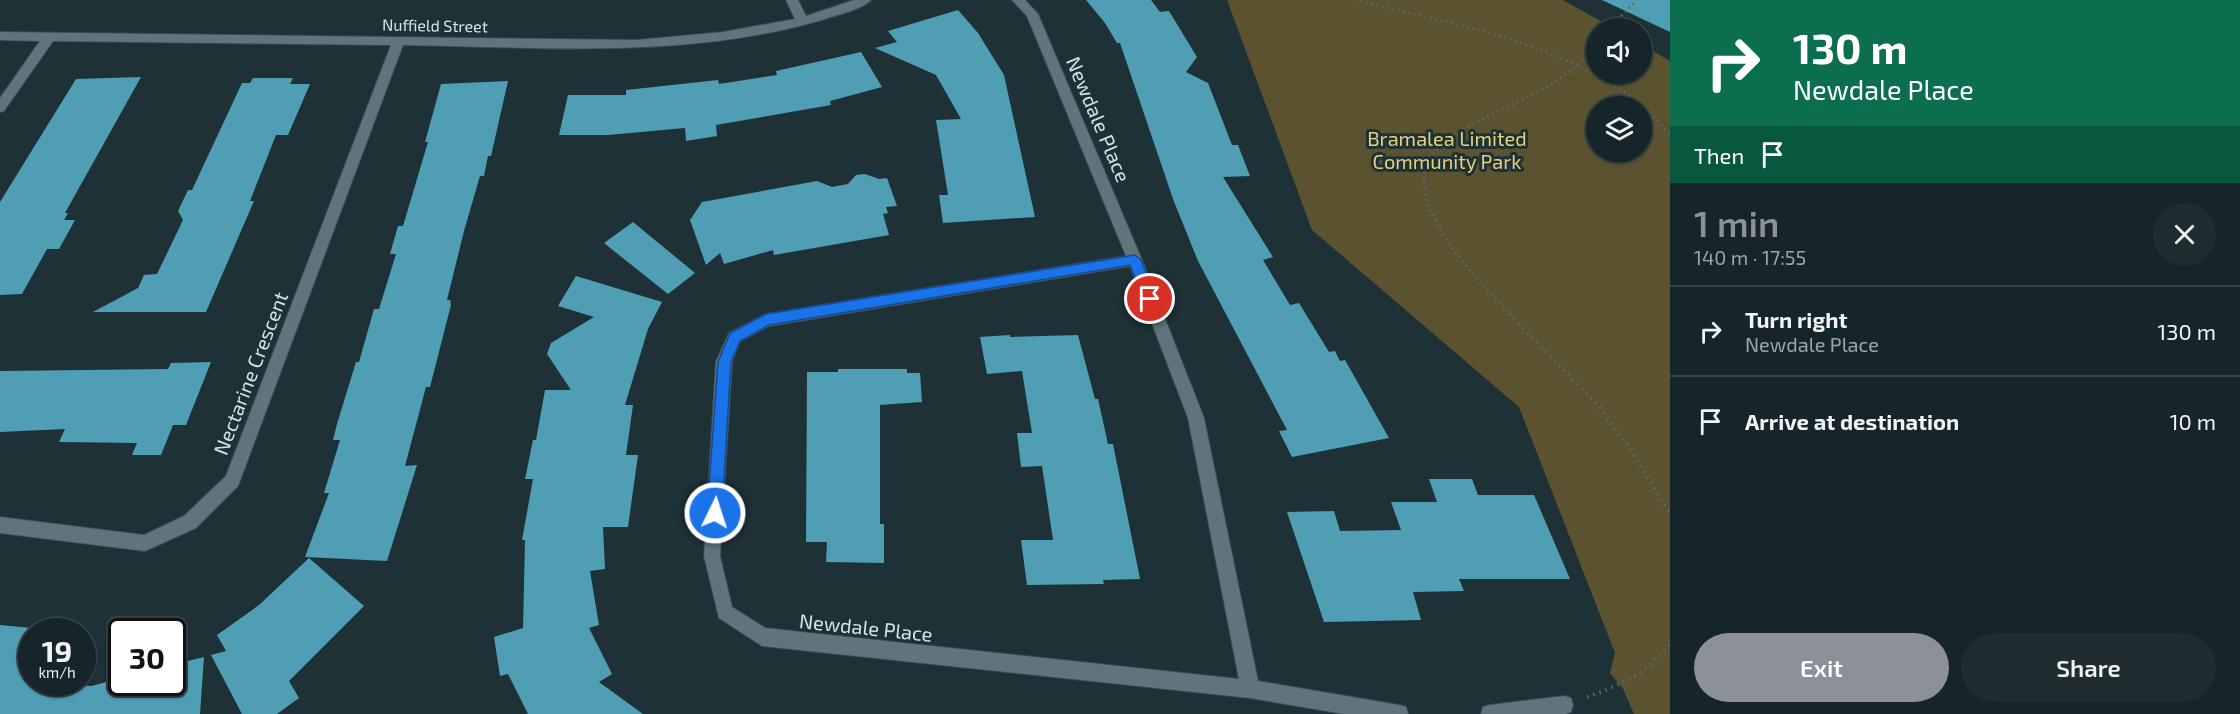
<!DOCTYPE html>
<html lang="en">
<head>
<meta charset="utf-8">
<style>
	body { margin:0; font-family:"Exo 2",sans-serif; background:#1f2d31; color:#f1f3f6; height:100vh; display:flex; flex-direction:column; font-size:22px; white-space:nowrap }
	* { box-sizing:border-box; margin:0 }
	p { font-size:20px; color:#9ea5a8 }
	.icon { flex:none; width:33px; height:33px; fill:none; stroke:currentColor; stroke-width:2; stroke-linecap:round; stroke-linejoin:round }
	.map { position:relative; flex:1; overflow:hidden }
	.side { display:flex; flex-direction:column; background:#162529; width:570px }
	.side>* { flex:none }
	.hud { background:#0b6e4f; color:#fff; overflow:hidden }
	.fabs { position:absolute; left:1586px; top:18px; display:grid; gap:12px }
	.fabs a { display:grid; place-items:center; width:66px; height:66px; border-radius:50%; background:#162529; box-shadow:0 2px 4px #0004,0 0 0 2px #354246; font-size:30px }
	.speed { position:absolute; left:18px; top:618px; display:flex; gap:12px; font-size:30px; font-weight:700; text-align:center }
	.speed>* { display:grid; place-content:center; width:78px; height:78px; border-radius:50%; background:#162529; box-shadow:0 2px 4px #0004,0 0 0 2px #354246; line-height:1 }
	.speed small { font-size:15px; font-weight:400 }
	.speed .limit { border:3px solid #111; border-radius:9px; background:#fff; color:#111 }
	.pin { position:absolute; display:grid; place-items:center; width:51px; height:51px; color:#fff; margin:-26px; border:3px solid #fff; border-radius:50%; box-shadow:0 2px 6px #0007 }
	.me { position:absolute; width:66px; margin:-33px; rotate:4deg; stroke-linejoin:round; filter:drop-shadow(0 0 4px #0008) }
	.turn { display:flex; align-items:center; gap:21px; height:126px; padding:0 24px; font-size:27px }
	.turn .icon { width:78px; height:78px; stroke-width:2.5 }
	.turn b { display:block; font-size:42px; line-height:51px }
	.then { display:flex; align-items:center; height:57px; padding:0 24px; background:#0003; gap:12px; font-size:22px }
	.round { display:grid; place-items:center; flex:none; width:63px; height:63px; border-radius:32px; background:#1f2d31 }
	.overview { display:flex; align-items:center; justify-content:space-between; height:102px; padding:0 24px }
	h1 { font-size:36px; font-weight:600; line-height:45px; color:#8c9099 }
	.cta { display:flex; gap:12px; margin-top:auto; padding:12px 24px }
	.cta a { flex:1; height:69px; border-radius:36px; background:#8c9099; color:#fff; font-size:24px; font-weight:600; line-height:69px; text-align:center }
	.cta a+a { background:#1f2d31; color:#f1f3f6 }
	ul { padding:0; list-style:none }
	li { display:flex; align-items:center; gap:18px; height:90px; padding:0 24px; border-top:2px solid #354246 }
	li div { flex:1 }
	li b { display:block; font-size:22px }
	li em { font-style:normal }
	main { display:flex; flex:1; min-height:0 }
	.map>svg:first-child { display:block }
</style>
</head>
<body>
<main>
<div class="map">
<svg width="1670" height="714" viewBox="0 0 1670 714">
	<rect width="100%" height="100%" fill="#1e3137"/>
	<!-- green -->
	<path fill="#5b5330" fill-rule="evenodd" d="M 1227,0 L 1563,0 L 1613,28 L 1596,28 L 1596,74 L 1641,74 L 1641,44 L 1670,61 L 1670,714 L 1634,714 L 1623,689 L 1610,673 L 1615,653 L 1519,407 L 1312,230 ZM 1596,106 L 1641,106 L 1641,152 L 1596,152 Z"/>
	<!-- building -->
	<g fill="#4f9eb4">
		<polygon points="1086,0 1151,0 1160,12 1169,11 1197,57 1186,72 1208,83 1232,145 1238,145 1250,176 1223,177 1273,257 1263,260 1290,305 1299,303 1329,352 1335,351 1340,361 1345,360 1389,438 1292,457 1279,431 1287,430 1198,261 1173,199 1120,43 1117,43 1105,23"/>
		<polygon points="1602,0 1670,0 1670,32"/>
		<polygon points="958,10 978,33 1004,75 1035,217 943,223 939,195 948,195 936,120 961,119 936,75 875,48 897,42 888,31"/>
		<polygon points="861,52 882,87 830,101 831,105 716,125 717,136 686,141 685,128 608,135 559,135 568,95 626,95 626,90 718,80 719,84 777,75 776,71"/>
		<polygon points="141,77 65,213 68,213 64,220 75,220 59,249 47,249 22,294 0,295 0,202 76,79"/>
		<polygon points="253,78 293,78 290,84 310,84 288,135 276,135 250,201 254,201 206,312 93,312 138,288 144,275 157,274 183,220 178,211 188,190 192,190 242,83 250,83"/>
		<polygon points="508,81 491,156 488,156 484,176 480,176 464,231 447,300 450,300 451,305 430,387 426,387 405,466 417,465 387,561 305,557 329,493 324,493 340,440 333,440 337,424 356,362 359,362 374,309 379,309 396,254 390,254 398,226 403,226 428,142 425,142 441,84"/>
		<polygon points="865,174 879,179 887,178 897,206 886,207 888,213 883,214 889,235 774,255 773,250 724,264 720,253 706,265 690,220 702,202 817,181 832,187 848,184 856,175"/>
		<polygon points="633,222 695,273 668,294 604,243"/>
		<polygon points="576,276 662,302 648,329 625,405 633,405 626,455 638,455 628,527 603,527 605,569 590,571 599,625 589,628 612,674 599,682 643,714 528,714 508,674 500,676 494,637 523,628 525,540 522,540 533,479 525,479 533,440 536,440 545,390 571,390 547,354 551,343 594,317 558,306"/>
		<polygon points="1010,335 1010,337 1078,335 1095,399 1098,399 1108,444 1113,444 1140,579 1103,580 1104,584 1027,585 1021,540 1053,540 1042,466 1021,467 1017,433 1032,433 1022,371 987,374 980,337"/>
		<polygon points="211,362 186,425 173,425 161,455 132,455 137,443 59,442 65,429 0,432 0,371 168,369 171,363"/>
		<polygon points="838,369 907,369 907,373 920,373 922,402 880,405 880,524 884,524 884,563 826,562 827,542 806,542 807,372 838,372"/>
		<polygon points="1429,479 1472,479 1478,495 1534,495 1570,579 1459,579 1464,591 1413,592 1421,620 1324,622 1287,512 1334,511 1340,531 1401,530 1391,502 1437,502"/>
		<polygon points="309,558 364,606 289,681 299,698 277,714 242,714 211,655 226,651 217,635 259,605"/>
		<polygon points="0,625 32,628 32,682 91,686 122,678 122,682 172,682 172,665 204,657 200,714 0,714"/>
	</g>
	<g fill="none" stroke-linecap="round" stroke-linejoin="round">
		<defs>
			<g id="street">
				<path d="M 786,0 L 798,0 L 806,16 L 854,0 L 871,0 C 861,10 839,14 825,19 C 689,60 543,47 403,45 L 238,486 L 196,528 L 145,551 L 0,533 L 0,517 L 144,535 L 184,516 L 226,476 L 391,45 L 53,41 L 4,111 L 0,112 L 0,98 L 40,41 L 0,40 L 0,32 L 637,40 L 723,32 L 795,19 Z"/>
				<path d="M 1012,0 L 1025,0 L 1038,14 L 1142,260 L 1204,418 L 1258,681 L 1399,705 L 1406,707 L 1408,714 L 1344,714 L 1250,698 L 762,646 L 719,618 L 704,556 L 716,362 L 729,333 L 766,314 L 1126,256 L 1027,16 ZM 1130,266 L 1188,418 L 1239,679 L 765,628 L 732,607 L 720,556 L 732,362 L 740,341 L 769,326 Z"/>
				<polygon points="1564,696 1571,698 1573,705 1571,712 1565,714 1481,714 1483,707 1490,705"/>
			</g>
		</defs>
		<!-- street casing -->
		<use href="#street" stroke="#3c4d52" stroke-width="2"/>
		<!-- path-far1 -->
		<g stroke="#58696e" stroke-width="3" stroke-dasharray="1.5 4" stroke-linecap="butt">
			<path d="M 1355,0 C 1451,24 1552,39 1634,99 C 1647,109 1658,122 1670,134"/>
			<polyline points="1610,28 1637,0"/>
			<path d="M 1511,315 C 1482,285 1403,206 1429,160 C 1439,142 1461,130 1479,121 C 1512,103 1550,90 1579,64 C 1586,58 1590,50 1596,43"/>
		</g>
		<!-- path -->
		<g stroke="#58696e" stroke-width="4" stroke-dasharray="1.5 5" stroke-linecap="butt">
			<polyline points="1509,314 1598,405 1631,450 1670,514"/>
			<path d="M 1587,697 C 1620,686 1648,672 1670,644"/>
		</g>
		<!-- street -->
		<use href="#street" fill="#5f747b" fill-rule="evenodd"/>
	</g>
	<!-- route -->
	<polygon fill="#1a73e8" stroke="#114b97" stroke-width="1.5" points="1135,255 1141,260 1157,299 1155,303 1145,303 1130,265 769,325 740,341 731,362 722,513 720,518 710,518 707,513 718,362 730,333 766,314"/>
	<g text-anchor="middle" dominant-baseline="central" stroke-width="6" stroke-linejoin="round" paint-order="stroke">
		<!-- far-street labels -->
		<g font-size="16" fill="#d6e2e6" stroke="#1e3137">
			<text transform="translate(435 25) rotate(1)">Nuffield Street</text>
		</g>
		<!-- street labels -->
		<g font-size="20" fill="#d6e2e6" stroke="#1e3137">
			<text transform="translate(1099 119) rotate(67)">Newdale Place</text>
			<text transform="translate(250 373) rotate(-69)">Nectarine Crescent</text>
			<text transform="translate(866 627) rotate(6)">Newdale Place</text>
		</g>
		<!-- park labels -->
		<g font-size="20" fill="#e7d277" stroke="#1e3137">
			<text x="1447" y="138">Bramalea Limited<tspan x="1447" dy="23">Community Park</tspan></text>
		</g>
	</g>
</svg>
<div class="fabs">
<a><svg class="icon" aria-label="sound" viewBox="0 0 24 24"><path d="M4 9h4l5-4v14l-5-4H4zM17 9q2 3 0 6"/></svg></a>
<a><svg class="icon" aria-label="layers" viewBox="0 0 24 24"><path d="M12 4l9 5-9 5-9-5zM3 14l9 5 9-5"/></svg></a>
</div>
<div class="speed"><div>19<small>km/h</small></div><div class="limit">30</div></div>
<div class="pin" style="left:1150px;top:299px;background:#d93025"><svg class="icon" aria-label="arrive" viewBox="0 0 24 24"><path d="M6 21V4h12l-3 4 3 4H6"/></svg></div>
<svg class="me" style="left:715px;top:513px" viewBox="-20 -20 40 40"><circle r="17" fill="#1a73e8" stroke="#fff" stroke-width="3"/><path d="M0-11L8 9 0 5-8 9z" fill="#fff"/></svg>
</div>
<section class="side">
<div class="hud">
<div class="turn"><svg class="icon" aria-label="right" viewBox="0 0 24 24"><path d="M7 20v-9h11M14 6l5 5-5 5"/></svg><div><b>130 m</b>Newdale Place</div></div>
<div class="then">Then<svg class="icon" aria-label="arrive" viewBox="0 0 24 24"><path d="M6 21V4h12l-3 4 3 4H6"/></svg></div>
</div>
<div class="overview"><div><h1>1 min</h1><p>140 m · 17:55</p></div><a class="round"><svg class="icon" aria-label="close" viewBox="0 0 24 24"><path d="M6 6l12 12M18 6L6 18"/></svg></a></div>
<ul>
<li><svg class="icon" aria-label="right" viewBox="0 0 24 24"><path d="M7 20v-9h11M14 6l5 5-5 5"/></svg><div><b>Turn right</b><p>Newdale Place</p></div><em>130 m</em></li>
<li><svg class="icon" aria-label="arrive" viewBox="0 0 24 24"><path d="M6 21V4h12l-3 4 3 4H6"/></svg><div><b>Arrive at destination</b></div><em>10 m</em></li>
</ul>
<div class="cta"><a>Exit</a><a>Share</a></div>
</section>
</main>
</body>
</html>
